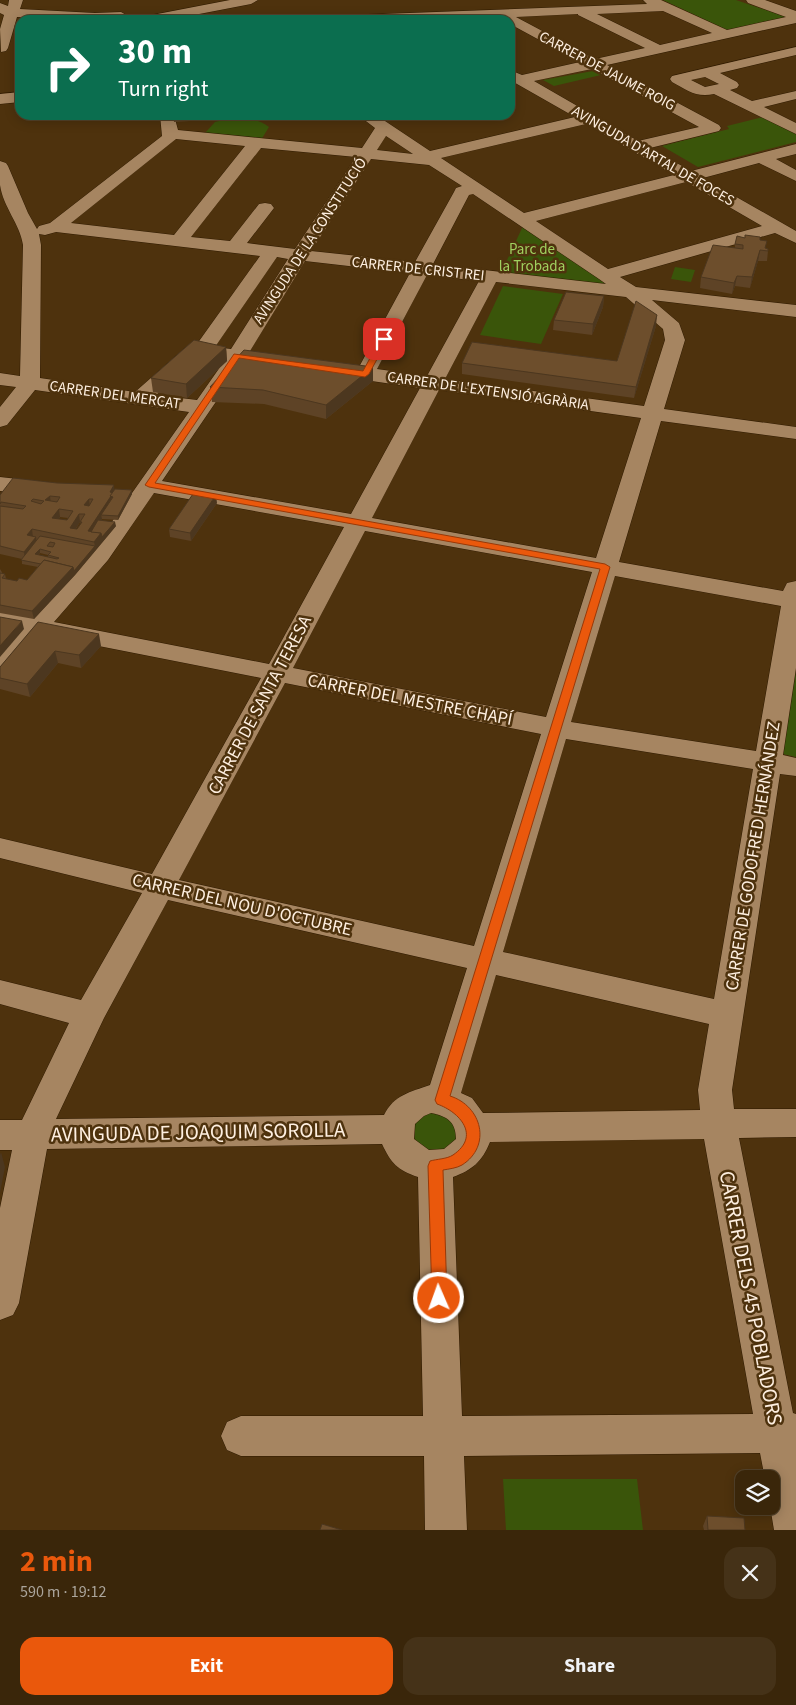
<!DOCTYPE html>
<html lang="en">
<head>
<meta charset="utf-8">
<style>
	body { margin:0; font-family:"Source Sans 3",sans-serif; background:#453218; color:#f1f3f6; height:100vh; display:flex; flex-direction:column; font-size:19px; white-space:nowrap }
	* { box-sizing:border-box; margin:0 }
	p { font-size:16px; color:#aba59c }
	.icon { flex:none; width:28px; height:28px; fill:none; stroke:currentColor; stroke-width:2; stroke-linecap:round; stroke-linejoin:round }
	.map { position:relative; height:1530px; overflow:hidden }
	.panel { display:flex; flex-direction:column; background:#3a260a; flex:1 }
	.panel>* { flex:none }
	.hud { position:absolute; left:15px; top:15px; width:500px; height:105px; border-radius:15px; box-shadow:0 2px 12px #0003,0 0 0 1px #54432b; background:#0b6e4f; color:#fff; overflow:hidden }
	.fabs { position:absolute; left:735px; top:1470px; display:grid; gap:10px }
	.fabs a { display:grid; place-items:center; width:45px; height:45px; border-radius:10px; background:#3a260a; box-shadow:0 2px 12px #0003,0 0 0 1px #54432b; font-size:25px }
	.pin { position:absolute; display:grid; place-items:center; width:42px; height:42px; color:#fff; margin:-21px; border-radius:10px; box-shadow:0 2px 8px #0006 }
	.me { position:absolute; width:55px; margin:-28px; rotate:358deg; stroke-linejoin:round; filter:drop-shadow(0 0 4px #0008) }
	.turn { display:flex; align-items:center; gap:18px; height:105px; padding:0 20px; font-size:22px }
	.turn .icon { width:65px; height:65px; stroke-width:2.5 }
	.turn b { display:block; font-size:35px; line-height:42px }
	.round { display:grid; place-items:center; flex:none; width:52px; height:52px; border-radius:15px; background:#453218 }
	.head { display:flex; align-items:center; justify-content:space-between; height:85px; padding:0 20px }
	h1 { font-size:30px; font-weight:700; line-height:38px; color:#ea580c }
	.cta { display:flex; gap:10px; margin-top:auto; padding:10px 20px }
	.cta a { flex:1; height:58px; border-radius:15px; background:#ea580c; color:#fff; font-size:20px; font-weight:700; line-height:58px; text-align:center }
	.cta a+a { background:#453218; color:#f1f3f6 }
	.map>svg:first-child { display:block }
</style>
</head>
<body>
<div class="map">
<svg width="796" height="1530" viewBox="0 0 796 1530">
	<rect width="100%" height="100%" fill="#4e320d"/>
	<!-- green -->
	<g fill="#3a550a">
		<polygon points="663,0 736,0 786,17 727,30"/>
		<polygon points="593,71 601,75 554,86 543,80"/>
		<polygon points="763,117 796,134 796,142 698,167 662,146 729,129 727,126"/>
		<path d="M 231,118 C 246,118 258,118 269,127 L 261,140 L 204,134 L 215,122 Z"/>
		<polygon points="523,226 611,287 500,275"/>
		<polygon points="675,267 695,270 691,282 671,279"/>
		<polygon points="503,286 563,294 541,344 480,335"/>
		<polygon points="796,670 796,757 783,754"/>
		<polygon points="434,1109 462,1128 454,1151 419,1153 408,1126 412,1120"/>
		<polygon points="503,1479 637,1479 643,1530 506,1530"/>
	</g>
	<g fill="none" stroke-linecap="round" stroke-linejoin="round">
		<defs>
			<g id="minor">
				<polygon points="9,0 23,0 20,9 95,13 121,12 128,16 121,20 17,17 8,48 6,51 1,52 0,29 4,15 0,13 0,3 8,6"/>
				<polygon points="230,0 258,0 251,4 168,20 140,20 147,16"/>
				<path d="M 643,0 L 661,0 L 727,30 L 786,17 L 748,3 L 746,0 L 765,0 L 796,11 L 796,23 L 607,65 L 719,125 L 721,128 L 719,131 L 650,148 L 691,171 L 796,144 L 796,154 L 776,159 L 796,170 L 796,181 L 759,163 L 703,178 L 796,231 L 796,243 L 775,233 L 620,277 L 636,287 L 796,305 L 796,317 L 652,300 L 679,323 L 685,340 L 664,409 L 796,427 L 796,439 L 661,421 L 619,562 L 783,591 L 787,583 L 796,581 L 796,668 L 783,755 L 796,758 L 796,776 L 780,774 L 732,1090 L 734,1109 L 796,1109 L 796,1137 L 739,1138 L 793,1413 L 796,1414 L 796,1530 L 774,1530 L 770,1506 L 771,1479 L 765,1479 L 760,1453 L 464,1456 L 467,1530 L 425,1530 L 424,1456 L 241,1456 L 227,1450 L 221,1436 L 227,1422 L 241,1416 L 423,1416 L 418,1177 C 397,1170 391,1163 382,1144 L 47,1149 L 19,1303 L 13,1315 L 0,1320 L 0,1208 L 12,1150 L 0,1150 L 0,1120 L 22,1120 L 69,1023 L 0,1004 L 0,980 L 81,1000 L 142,893 L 0,858 L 0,838 L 152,874 L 261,678 L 43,635 L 9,674 L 0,676 L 0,652 L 19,630 L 0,627 L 0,611 L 31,617 L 92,550 L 189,412 L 35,390 L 7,425 L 0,427 L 0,407 L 16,387 L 0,385 L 0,373 L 20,376 L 23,245 C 20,224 3,207 0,185 C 0,178 0,169 0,161 L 6,163 L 8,166 L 28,213 L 37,229 L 39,226 L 50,223 L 162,136 L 160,115 L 174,115 L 178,130 L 362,148 L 375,128 L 358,115 L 376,115 L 430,151 L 575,117 L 510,80 L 510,70 L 522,75 L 580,62 L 510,24 L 510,20 L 502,20 L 497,18 L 434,20 L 322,20 L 329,16 L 647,4 ZM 663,11 L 712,33 L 660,45 L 597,14 ZM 578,14 L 578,15 L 645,48 L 595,59 L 516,17 ZM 592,69 L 699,127 L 638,141 L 534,81 ZM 586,124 L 674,175 L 524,213 L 441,158 ZM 386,136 L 413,154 L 377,150 ZM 176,139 L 245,146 L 174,235 L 71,223 ZM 261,148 L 356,157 L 295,249 L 247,243 L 274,208 L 271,204 L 265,203 L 259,204 L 230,241 L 191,237 ZM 371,159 L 429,165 L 462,186 L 456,188 L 454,192 L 415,262 L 311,251 ZM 686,182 L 762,226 L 608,269 L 536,221 ZM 473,194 L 599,279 L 606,284 L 433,264 L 469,195 ZM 56,232 L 260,256 L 197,344 L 185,348 L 135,392 L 40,378 L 41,245 L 39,234 L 45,235 ZM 277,257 L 288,259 L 231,349 L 215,347 ZM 305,261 L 410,273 L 359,367 L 337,364 L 330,366 L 327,370 L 330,374 L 337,376 L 420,388 L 351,514 L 162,481 L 243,362 L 275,367 L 282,365 L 285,361 L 282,357 L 250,351 ZM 427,275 L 479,281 L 427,376 L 377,369 ZM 496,282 L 626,297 L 663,329 L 665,340 L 644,406 L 445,379 ZM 199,356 L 225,360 L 197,400 L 156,395 ZM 439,390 L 641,418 L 596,558 L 372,518 ZM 154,493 L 344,527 L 269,664 L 54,622 L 108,560 ZM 365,531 L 592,572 L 546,717 L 293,668 ZM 615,576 L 781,606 L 756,751 L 571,722 ZM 285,683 L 541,734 L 474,946 L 179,880 ZM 566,739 L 753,769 L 714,999 L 503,952 ZM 168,900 L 467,968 L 430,1085 C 410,1092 394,1095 384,1115 L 56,1119 L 104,1018 ZM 496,975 L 709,1024 L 698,1090 L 700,1110 L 483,1113 L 472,1098 L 461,1093 ZM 431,1113 C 447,1116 456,1122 456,1139 L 444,1149 L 429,1150 L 414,1139 L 415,1124 L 424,1116 ZM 704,1139 L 753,1414 L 462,1416 L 453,1177 C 472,1170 482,1162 490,1142 Z"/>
				<path d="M 796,47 L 796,55 L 720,73 L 737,82 L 739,85 L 737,88 L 730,90 L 752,101 L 796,91 L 796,99 L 764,107 L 796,123 L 796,134 L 714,94 C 696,98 687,90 672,82 L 670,79 L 672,76 ZM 705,77 L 719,84 L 705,87 L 691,80 Z"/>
				<polygon points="20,92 20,102 0,104 0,94"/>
				<polygon points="0,477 54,483 57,488 54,493 46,495 0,491"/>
			</g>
		</defs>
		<!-- minor casing -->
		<use href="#minor" stroke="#301b01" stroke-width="1"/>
		<!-- minor -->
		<use href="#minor" fill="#a68561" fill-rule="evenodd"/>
	</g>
	<!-- wall -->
	<g fill="#5e4326" fill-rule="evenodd">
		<polygon points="173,115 206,115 206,120 174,122"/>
		<polygon points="760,240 768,251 767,261 758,261 750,288 735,286 732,294 700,288 701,277 735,248 735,244"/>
		<polygon points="604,296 603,307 592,335 553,330 554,320"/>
		<polygon points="656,326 634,398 462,374 462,363 617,361"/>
		<polygon points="226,347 227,361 187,398 153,392 151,378"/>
		<polygon points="373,367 373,381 326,419 264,404 212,402 210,387"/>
		<path d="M 115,489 L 132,490 L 132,494 L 118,520 L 102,519 L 101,520 L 116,526 L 75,575 L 34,619 L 0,613 L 0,569 L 3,574 L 5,574 L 6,579 L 17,581 L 27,580 L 38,567 L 22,564 L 22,559 L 0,554 L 0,495 ZM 60,517 L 68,518 L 67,520 L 59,519 ZM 80,522 L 81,524 L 77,529 L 76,529 ZM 40,553 L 48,555 L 48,557 L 39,555 Z"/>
		<polygon points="217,503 191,541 170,537 169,529"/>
		<polygon points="38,622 101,646 81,668 58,663 30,697 0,689 0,667"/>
		<polygon points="707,1516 745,1530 704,1530 703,1526"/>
	</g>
	<!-- shaded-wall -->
	<g fill="#4c371f">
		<polygon points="760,250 758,261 750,288 752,277"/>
		<polygon points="737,276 735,286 732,294 734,283"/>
		<polygon points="604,296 603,307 592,335 593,324"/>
		<polygon points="657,315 656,326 634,398 636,387"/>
		<polygon points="226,347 227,361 187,398 186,384"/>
		<polygon points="373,367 373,381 326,419 326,405"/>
		<polygon points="114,485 115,493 101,515 102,519 91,535 88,531"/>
		<polygon points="132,490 132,494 118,520 118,516"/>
		<polygon points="216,495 217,503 191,541 190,533"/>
		<polygon points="50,496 51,504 45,500"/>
		<polygon points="89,499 90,507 84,505"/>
		<polygon points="59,509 60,517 54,526 52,518"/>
		<polygon points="79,514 80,522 71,536 70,528"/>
		<polygon points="115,522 116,526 96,550 94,542 101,533"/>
		<polygon points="32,529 33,538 27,535"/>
		<polygon points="36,537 37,545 25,560 24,552"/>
		<polygon points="95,546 96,550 75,575 34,619 32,611 73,567"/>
		<polygon points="40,549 40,553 35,559 35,554"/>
		<polygon points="22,621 24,629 0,657 0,646"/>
		<polygon points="99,634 101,646 81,668 79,655"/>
		<polygon points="55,651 58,663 30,697 27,684"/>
		<polygon points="1,1152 5,1167 0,1193 0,1155"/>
	</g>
	<!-- building -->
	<g fill="#6d4e2c" stroke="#4c371f" fill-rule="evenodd">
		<polygon points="745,235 760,237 760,240 767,241 765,248 768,249 768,251 760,250 752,277 737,276 734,283 701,277 713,245 743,249 743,245 735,244 737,236 745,238"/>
		<polygon points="566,292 604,296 593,324 554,320"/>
		<polygon points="636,301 657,315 636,387 462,363 472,342 617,361"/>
		<polygon points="194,340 226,347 186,384 151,378"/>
		<polygon points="244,350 373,367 326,405 263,390 210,387"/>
		<path d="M 13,478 L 57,483 L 114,485 L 110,492 L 113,493 L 88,531 L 101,533 L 94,542 L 32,529 L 27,535 L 36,537 L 24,552 L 0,546 L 0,506 L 23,509 L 26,506 L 1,502 L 0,504 L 0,495 ZM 50,496 L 60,497 L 57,502 L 45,500 ZM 33,499 L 44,501 L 41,504 L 31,501 ZM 89,499 L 93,499 L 89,506 L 84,505 ZM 59,509 L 73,511 L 67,520 L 52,518 ZM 79,514 L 85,514 L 80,522 L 82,522 L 77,529 L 70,528 Z"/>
		<polygon points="115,489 132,490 118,516 101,515 113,497 110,496"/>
		<polygon points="195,491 216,495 190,533 169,529"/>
		<polygon points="98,520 115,522 102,537 101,533 91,532"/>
		<path d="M 40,536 L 95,546 L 74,571 L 73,567 L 44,560 L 41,564 L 21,560 ZM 50,542 L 55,543 L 53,547 L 47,546 ZM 40,549 L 51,552 L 48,555 L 59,558 L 57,559 L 35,554 Z"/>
		<polygon points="44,560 73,567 32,611 0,605 0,573 5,574 2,578 17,581 19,578 27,580"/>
		<polygon points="0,617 22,621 0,646"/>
		<polygon points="38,622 99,634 79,655 55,651 27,684 0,678 0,667"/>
		<polygon points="707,1516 744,1518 745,1530 708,1530"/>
		<polygon points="322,1524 342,1530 320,1530"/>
	</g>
	<!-- route -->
	<path fill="#ea580c" stroke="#983908" d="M 381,338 L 388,339 L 369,374 L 365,377 L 239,358 L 155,483 L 605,564 L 610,567 L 450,1096 C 482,1106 492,1146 462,1165 C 457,1168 449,1169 443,1170 L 447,1298 L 445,1303 L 439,1305 L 434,1303 L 432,1298 L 428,1166 L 430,1161 C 437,1159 447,1159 453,1155 C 481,1136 460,1112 437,1104 L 435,1100 L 600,569 L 149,487 L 145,485 L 234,354 L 363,371 Z"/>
	<g text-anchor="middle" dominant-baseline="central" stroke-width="5" stroke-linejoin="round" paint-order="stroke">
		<!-- far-street labels -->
		<g font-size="15" fill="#feefe0" stroke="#4e320d">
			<text transform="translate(607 71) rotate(28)">CARRER DE JAUME ROIG</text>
			<text transform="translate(653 156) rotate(30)">AVINGUDA D'ARTAL DE FOCES</text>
			<text transform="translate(310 241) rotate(-57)">AVINGUDA DE LA CONSTITUCIÓ</text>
			<text transform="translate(418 269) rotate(6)">CARRER DE CRIST REI</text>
			<text transform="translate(488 391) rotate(8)">CARRER DE L'EXTENSIÓ AGRÀRIA</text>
			<text transform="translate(115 395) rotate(8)">CARRER DEL MERCAT</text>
		</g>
		<!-- far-park labels -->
		<g font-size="15" fill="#a0d15f" stroke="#4e320d">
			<text x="532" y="249">Parc de<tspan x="532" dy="17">la Trobada</tspan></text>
		</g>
		<!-- street labels -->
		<g font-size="18" fill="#feefe0" stroke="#4e320d">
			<text transform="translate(410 700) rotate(11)">CARRER DEL MESTRE CHAPÍ</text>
			<text transform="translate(260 705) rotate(-62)">CARRER DE SANTA TERESA</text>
			<text transform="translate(753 856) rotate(-81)">CARRER DE GODOFRED HERNÁNDEZ</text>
			<text transform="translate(242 905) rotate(13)">CARRER DEL NOU D'OCTUBRE</text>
		</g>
		<!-- near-street labels -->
		<g font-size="21" fill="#feefe0" stroke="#4e320d">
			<text transform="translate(198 1132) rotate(-1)">AVINGUDA DE JOAQUIM SOROLLA</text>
			<text transform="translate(751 1298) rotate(79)">CARRER DELS 45 POBLADORS</text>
		</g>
	</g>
</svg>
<div class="fabs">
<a><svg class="icon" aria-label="layers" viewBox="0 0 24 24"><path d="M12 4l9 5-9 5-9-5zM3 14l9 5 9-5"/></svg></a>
</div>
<div class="pin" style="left:384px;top:339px;background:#d93025"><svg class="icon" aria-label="arrive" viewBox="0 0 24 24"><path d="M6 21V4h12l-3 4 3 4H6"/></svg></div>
<svg class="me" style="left:439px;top:1298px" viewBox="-20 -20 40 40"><circle r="17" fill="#ea580c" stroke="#fff" stroke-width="3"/><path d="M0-11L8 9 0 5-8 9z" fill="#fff"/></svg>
<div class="hud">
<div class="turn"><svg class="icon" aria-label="right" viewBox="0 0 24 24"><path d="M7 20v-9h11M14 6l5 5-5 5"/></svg><div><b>30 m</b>Turn right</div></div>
</div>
</div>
<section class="panel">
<div class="head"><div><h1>2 min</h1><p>590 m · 19:12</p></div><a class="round"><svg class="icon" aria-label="close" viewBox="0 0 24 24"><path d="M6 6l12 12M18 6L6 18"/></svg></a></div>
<div class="cta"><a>Exit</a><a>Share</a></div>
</section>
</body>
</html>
